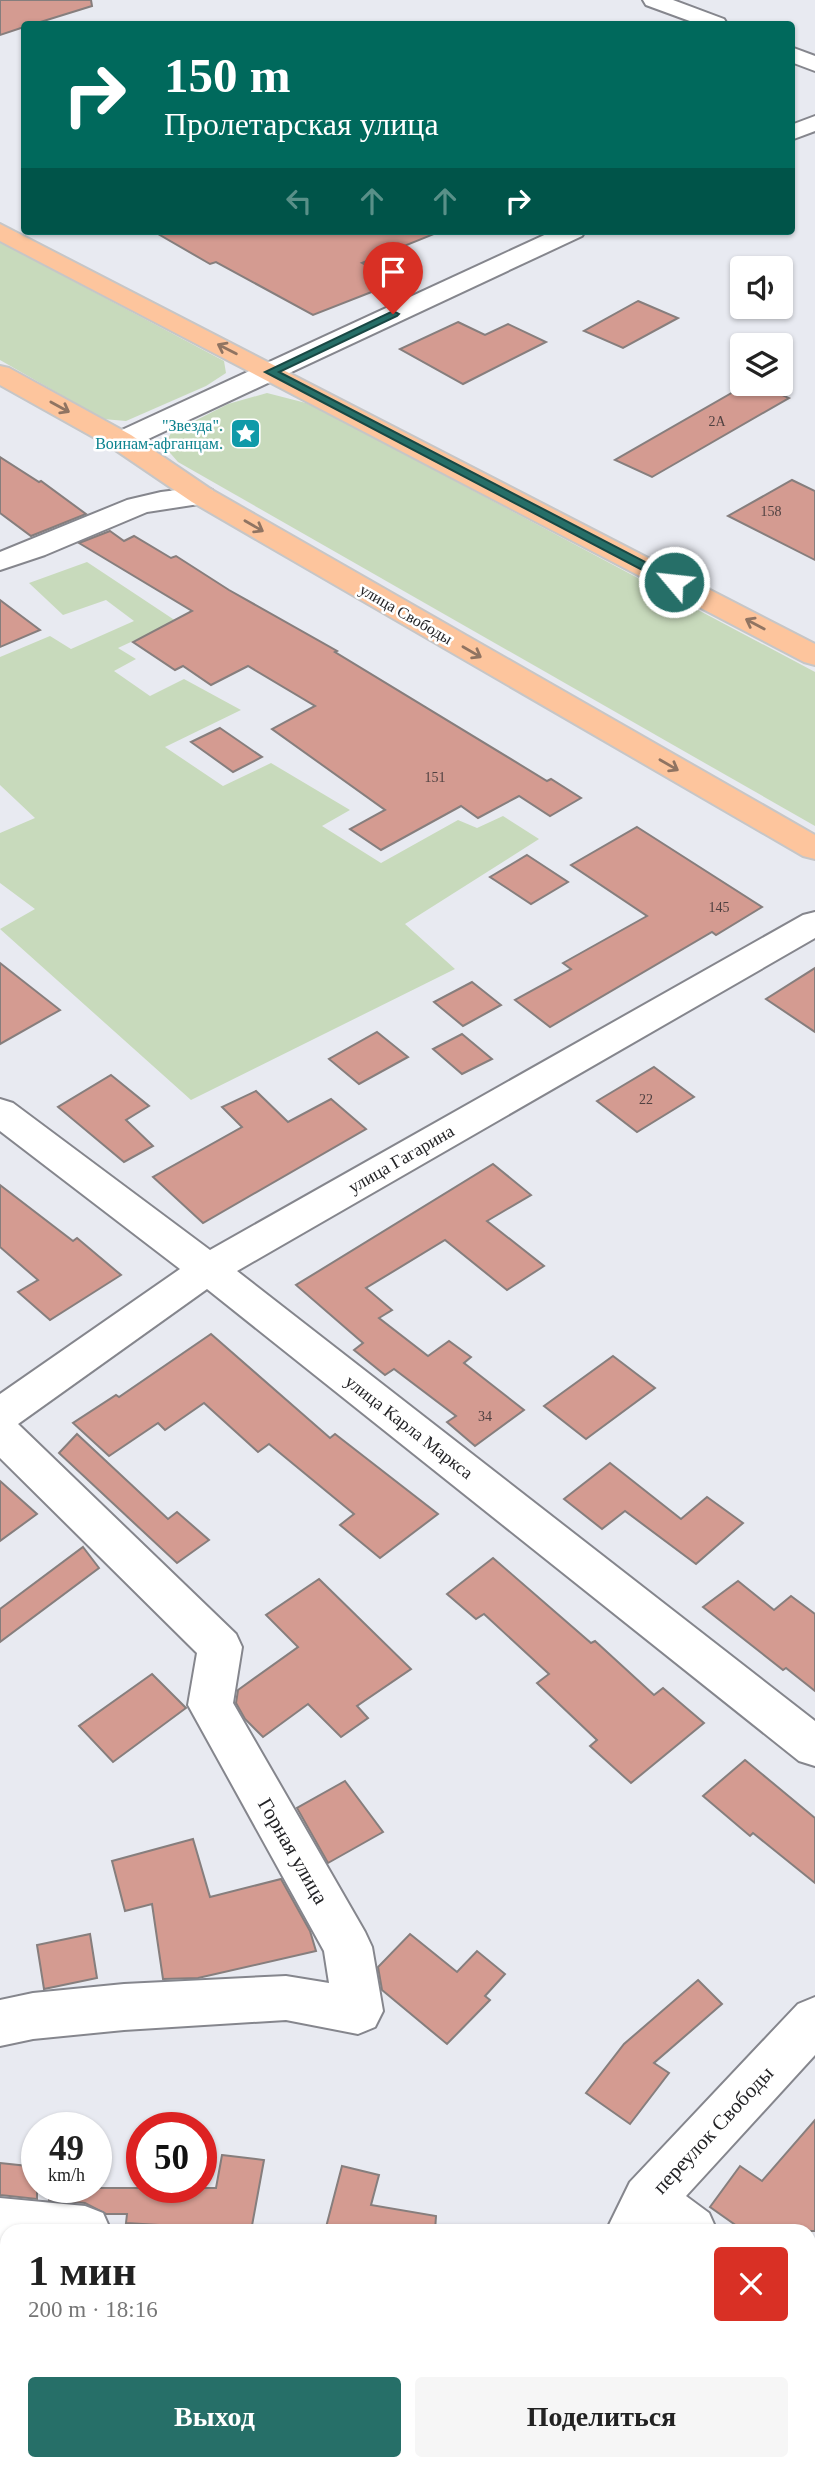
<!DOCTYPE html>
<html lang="ru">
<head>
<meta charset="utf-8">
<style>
	body { margin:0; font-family:"Times New Roman",serif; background:#f6f6f6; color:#222; height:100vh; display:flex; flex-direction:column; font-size:26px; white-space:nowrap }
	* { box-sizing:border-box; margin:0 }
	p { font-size:23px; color:#767676 }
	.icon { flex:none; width:38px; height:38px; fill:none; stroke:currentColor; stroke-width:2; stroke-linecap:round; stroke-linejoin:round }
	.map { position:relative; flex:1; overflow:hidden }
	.drawer { position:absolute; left:0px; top:2224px; width:816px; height:247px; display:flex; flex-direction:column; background:#fff; border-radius:21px 21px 0 0; box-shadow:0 2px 5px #0004 }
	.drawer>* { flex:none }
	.hud { position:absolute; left:21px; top:21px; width:774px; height:214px; border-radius:7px; box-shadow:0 2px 5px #0004; background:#00695c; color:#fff; overflow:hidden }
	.controls { position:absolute; left:730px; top:256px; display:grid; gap:14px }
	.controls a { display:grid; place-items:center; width:63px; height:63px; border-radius:7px; background:#fff; box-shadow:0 2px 5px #0004; font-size:35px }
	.speed { position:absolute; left:21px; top:2112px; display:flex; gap:14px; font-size:35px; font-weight:700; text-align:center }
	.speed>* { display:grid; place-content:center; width:91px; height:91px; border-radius:50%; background:#fff; box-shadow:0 2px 5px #0004; line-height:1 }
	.speed small { font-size:18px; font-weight:400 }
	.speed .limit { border:10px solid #d22; background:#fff; color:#111 }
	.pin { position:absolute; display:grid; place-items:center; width:60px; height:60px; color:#fff; margin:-72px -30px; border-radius:50% 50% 50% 0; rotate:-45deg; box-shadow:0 0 7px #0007 }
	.pin .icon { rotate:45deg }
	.me { position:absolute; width:77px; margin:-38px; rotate:298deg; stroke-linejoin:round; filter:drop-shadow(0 0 5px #0008) }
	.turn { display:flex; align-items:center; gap:24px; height:147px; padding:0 28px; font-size:32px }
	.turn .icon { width:91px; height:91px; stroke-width:2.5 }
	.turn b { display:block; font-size:49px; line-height:60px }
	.lanes { display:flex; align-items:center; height:66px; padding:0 28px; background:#0003; justify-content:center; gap:35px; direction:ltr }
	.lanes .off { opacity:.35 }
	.round { display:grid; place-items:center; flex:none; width:74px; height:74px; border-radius:7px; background:#f6f6f6 }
	.head { display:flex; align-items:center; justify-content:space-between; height:119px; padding:0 28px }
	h1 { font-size:42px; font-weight:700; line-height:52px }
	.button { display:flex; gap:14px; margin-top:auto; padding:14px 28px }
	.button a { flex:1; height:80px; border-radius:7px; background:#266f68; color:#fff; font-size:28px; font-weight:700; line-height:80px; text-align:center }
	.button a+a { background:#f6f6f6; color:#222 }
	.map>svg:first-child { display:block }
</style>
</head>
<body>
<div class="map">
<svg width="815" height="2470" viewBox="0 0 815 2470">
	<rect width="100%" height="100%" fill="#e8eaf1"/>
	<!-- green -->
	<g fill="#c8dabc">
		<polygon points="0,242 224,361 226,373 206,386 126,421 103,419 0,360"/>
		<polygon points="267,393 306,403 346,423 815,672 815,826 178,462 164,446 171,433 228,404"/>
		<polygon points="87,562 176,621 118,648 136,659 114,671 150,696 184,679 241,710 165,747 223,786 271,763 350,810 322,826 381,863 458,820 477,828 503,816 539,839 405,924 455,969 191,1100 0,929 35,909 0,883 0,833 35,818 0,785 0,657 50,636 71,649 134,621 106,600 63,615 29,583"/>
	</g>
	<!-- building -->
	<g fill="#d49b91" stroke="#867e7d" stroke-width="2">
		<polygon points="0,0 91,0 92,6 34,24 24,24 24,27 0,35"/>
		<polygon points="153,231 438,231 439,232 362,263 397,282 313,315 216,262 210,264"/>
		<polygon points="638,301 678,318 623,348 584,331"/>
		<polygon points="458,322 485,335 508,324 546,342 463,384 400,349"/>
		<polygon points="749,383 756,383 789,398 652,477 615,460"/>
		<polygon points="0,457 39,482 41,481 86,514 31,536 0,513"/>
		<polygon points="792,480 815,491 815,560 728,516"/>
		<polygon points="110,531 124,541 134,536 171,558 176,556 229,590 337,651 335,652 547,781 551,779 581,798 550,816 519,796 478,818 461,806 381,850 350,829 385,810 272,729 315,706 248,666 211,685 183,666 175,670 133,642 192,611 79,543"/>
		<polygon points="0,600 40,630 0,647"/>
		<polygon points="220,728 262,757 233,772 191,742"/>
		<polygon points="637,827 762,907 716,935 712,932 550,1027 515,1000 571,969 563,963 647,916 571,865"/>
		<polygon points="527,855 568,882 531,904 490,877"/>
		<polygon points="0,963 60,1010 0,1044"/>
		<polygon points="815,968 815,1032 766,999"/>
		<polygon points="472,982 501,1005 463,1026 434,1002"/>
		<polygon points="377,1032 408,1057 359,1084 329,1059"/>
		<polygon points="462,1034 492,1059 462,1074 433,1049"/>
		<polygon points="654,1067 694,1097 637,1132 597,1101"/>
		<polygon points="111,1075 149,1106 126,1120 153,1146 124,1162 58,1107"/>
		<polygon points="256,1091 288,1122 331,1099 366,1129 203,1223 153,1177 242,1127 222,1107"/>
		<polygon points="493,1164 531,1195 487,1221 544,1266 507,1290 445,1240 366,1288 392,1310 379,1318 428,1356 449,1341 471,1357 464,1363 524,1410 475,1446 447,1422 456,1416 394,1369 385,1375 354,1350 363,1343 296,1285"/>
		<polygon points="0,1185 73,1241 77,1238 121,1275 50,1320 18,1292 38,1280 0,1247"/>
		<polygon points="211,1334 330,1438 335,1434 438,1514 380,1558 340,1525 354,1514 269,1444 258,1452 204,1403 165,1430 158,1423 109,1456 73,1423 116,1395 119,1397"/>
		<polygon points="613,1356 655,1388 586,1439 544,1406"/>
		<polygon points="77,1434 168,1519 177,1512 209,1540 177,1563 59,1453"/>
		<polygon points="610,1463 681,1519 707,1497 743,1523 696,1564 625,1511 602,1529 564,1499"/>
		<polygon points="0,1481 37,1514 0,1541"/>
		<polygon points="83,1547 99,1568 0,1642 0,1609"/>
		<polygon points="493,1558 591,1643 595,1641 654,1695 663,1688 704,1723 631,1783 590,1746 597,1740 537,1683 549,1674 484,1614 476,1619 447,1594"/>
		<polygon points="319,1579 411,1669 357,1706 368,1718 341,1737 308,1704 263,1737 245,1719 236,1703 238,1690 298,1647 266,1615"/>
		<polygon points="738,1581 774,1610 791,1596 815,1614 815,1691 786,1668 783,1670 703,1607"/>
		<polygon points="152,1674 186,1708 113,1762 79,1726"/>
		<polygon points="745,1760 815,1818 815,1883 753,1833 750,1836 703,1796"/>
		<polygon points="345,1781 383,1832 328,1863 297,1808"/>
		<polygon points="193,1839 210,1897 281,1879 310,1931 316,1951 198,1978 163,1979 152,1904 125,1911 112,1861"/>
		<polygon points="90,1934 97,1978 44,1989 37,1945"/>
		<polygon points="410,1934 457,1972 477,1951 505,1974 485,1996 490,2000 447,2044 382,1990 378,1967"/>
		<polygon points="698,1980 722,2004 654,2063 669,2073 630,2124 586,2093 624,2044"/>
		<polygon points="815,2120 815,2231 744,2231 710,2207 740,2166 762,2181"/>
		<polygon points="222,2155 264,2160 251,2231 208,2231 208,2228 126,2223 127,2214 106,2214 85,2203 49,2200 49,2188 216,2188"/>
		<polygon points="0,2163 37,2167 37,2199 0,2195"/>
		<polygon points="342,2166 379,2175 371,2205 436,2216 435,2231 325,2231"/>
	</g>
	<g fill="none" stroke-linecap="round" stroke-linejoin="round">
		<defs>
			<g id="minor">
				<polygon points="643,0 673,0 724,19 727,24 698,24 646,5"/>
				<polygon points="791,47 815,56 815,71 791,62"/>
				<polygon points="815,116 815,131 791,140 791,125"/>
				<polygon points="553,231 585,231 582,236 131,447 121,449 111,447 107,441 111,435"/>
				<polygon points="202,487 212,490 216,496 212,502 147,512 45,555 0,570 0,552 127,500 161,492"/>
				<polygon points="815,912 815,938 237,1271 815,1721 815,1766 799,1761 207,1289 18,1424 236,1634 242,1647 233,1703 365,1932 372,1947 383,2011 375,2027 358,2034 286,2020 124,2030 33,2039 0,2046 0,2000 33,1993 124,1984 286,1976 329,1983 324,1951 188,1705 197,1653 0,1458 0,1394 180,1269 0,1131 0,1099 13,1103 210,1250 803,915"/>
				<polygon points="815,1997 815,2055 686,2196 709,2213 717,2231 606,2231 630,2182 798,2004"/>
				<polygon points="0,2198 85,2206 103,2213 111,2231 7,2231 7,2249 0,2248"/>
				<polygon points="808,2290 815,2292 815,2348 808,2345"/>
			</g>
			<g id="major">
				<polygon points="0,224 815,644 815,665 804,662 0,241"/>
				<polygon points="0,366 9,368 131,435 212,490 815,835 815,859 803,856 192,502 111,447 0,385"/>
			</g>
		</defs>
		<!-- minor casing -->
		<use href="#minor" stroke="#85868d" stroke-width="4"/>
		<!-- major casing -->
		<use href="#major" stroke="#c6c6c7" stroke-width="4"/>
		<!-- minor -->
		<use href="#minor" fill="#fff" fill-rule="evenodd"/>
		<!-- major -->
		<use href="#major" fill="#fdc59d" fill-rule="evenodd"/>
	</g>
	<!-- one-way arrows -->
	<defs><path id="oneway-shaft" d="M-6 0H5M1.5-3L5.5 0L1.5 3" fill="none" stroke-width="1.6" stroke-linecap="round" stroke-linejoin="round" transform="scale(1.75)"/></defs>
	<g stroke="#907462">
		<use href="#oneway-shaft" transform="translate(227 349) rotate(-153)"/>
		<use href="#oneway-shaft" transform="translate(60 407) rotate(29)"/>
		<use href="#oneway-shaft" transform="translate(254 526) rotate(30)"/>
		<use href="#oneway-shaft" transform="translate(755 624) rotate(-152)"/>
		<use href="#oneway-shaft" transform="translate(472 652) rotate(30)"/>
		<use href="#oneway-shaft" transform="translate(669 765) rotate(30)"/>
	</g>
	<!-- route -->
	<polygon fill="#266f68" stroke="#194844" stroke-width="2" points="393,311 399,314 397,316 279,372 678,579 678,584 669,584 265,372"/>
	<!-- icons -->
	<defs>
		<symbol id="sight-square" viewBox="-11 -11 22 22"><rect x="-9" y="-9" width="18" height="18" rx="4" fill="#0f9aa8" stroke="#fff"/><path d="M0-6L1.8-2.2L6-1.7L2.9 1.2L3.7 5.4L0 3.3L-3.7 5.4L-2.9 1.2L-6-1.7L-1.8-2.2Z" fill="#fff"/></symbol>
	</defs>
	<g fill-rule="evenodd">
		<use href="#sight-square" x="228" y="416" width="35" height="35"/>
	</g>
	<g text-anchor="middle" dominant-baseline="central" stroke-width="5" stroke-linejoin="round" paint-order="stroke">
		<!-- number labels -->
		<g font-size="14" fill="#4f4141">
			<text x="717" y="421">2А</text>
			<text x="771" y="511">158</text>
			<text x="435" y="777">151</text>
			<text x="719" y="907">145</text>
			<text x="646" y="1099">22</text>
			<text x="485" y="1416">34</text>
		</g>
		<!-- far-culture labels -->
		<g font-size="16" fill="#0d838f" stroke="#fff" text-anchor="end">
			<text x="223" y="425">"Звезда".<tspan x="223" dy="18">Воинам-афганцам.</tspan></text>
		</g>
		<!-- far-street labels -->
		<g font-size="16" fill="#232326" stroke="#fff">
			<text transform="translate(406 614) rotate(30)">улица Свободы</text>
		</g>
		<!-- street labels -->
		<g font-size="18" fill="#232326" stroke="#fff">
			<text transform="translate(401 1159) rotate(-30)">улица Гагарина</text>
			<text transform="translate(409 1427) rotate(38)">улица Карла Маркса</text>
		</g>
		<!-- near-street labels -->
		<g font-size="21" fill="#232326" stroke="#fff">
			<text transform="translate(293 1851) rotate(60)">Горная улица</text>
			<text transform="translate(713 2130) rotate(-47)">переулок Свободы</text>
		</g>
	</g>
</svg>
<div class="controls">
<a><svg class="icon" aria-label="sound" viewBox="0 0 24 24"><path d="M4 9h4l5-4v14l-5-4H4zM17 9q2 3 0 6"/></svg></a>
<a><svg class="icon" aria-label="layers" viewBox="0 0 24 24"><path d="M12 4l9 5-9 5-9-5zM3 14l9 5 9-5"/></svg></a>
</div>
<div class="speed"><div>49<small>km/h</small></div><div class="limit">50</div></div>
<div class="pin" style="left:393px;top:314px;background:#d93025"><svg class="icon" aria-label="arrive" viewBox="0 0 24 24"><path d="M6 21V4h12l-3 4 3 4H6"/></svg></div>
<svg class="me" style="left:674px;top:582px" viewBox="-20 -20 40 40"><circle r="17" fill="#266f68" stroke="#fff" stroke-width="3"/><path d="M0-11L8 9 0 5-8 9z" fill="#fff"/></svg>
<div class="hud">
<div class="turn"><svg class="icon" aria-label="right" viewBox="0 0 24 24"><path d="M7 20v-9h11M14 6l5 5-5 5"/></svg><div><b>150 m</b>Пролетарская улица</div></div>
<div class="lanes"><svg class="icon off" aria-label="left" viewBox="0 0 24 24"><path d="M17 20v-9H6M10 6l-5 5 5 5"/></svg><svg class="icon off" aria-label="ahead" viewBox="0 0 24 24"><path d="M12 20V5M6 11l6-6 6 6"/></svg><svg class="icon off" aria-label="ahead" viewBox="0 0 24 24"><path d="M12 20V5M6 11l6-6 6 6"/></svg><svg class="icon" aria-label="right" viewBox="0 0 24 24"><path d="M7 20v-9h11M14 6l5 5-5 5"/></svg></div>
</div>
<section class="drawer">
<div class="head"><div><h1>1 мин</h1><p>200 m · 18:16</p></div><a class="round" style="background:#d93025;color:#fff"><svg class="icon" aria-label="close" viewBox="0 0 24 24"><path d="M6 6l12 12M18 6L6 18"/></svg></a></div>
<div class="button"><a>Выход</a><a>Поделиться</a></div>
</section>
</div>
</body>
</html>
